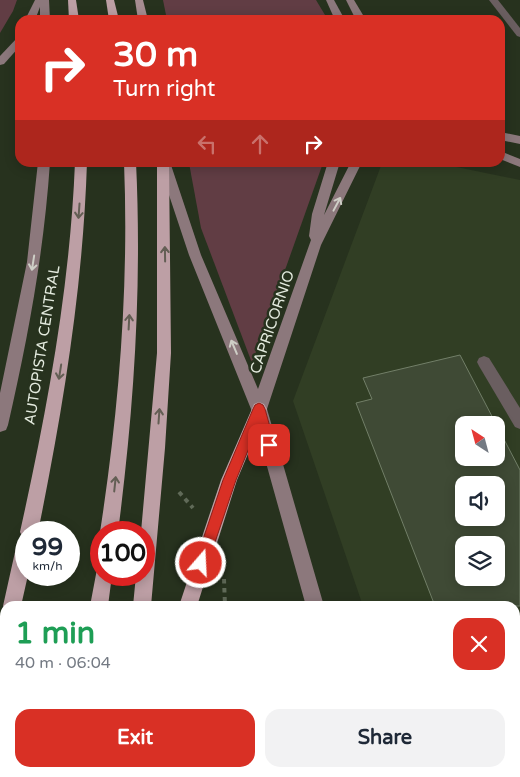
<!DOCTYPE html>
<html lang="en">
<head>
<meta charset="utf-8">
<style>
	body { margin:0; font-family:"Varela Round",sans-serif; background:#f2f2f3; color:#1f2937; height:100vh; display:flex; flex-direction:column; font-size:19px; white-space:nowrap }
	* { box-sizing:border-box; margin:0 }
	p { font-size:16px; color:#747a83 }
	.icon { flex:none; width:28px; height:28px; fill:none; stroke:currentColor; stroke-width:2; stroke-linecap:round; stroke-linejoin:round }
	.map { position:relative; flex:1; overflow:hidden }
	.sheet { position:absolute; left:0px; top:601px; width:520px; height:176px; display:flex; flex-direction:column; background:#fff; border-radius:15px 15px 0 0; box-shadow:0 2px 12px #0003 }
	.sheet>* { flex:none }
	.banner { position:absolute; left:15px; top:15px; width:490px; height:152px; border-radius:15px; box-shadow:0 2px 12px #0003; background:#d93025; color:#fff; overflow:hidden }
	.needle { width:32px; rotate:324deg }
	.fabs { position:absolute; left:455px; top:416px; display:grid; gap:10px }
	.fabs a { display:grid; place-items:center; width:50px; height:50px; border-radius:10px; background:#fff; box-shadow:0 2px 12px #0003; font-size:25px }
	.speed { position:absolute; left:15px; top:521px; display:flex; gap:10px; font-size:25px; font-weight:700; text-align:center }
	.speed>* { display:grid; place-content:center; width:65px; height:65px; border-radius:50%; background:#fff; box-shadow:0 2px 12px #0003; line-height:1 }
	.speed small { font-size:12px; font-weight:400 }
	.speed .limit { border:8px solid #d22; background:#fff; color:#111 }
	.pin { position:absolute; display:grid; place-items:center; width:42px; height:42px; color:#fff; margin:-21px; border-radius:10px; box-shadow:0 2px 8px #0006 }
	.me { position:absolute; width:55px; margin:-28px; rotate:19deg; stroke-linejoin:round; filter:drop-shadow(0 0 4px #0008) }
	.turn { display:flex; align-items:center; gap:18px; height:105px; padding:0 15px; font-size:22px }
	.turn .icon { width:65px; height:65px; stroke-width:2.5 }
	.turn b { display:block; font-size:35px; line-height:42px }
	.lanes { display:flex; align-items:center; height:48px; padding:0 15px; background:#0003; justify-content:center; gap:25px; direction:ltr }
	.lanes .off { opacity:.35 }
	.round { display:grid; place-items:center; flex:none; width:52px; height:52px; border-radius:15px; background:#f2f2f3 }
	.overview { display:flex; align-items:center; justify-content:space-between; height:85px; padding:0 15px }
	h1 { font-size:30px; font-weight:800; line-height:38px; color:#1e9e55 }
	.action { display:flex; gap:10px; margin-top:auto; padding:10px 15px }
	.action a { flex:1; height:58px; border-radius:15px; background:#d93025; color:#fff; font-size:20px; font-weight:800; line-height:58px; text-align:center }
	.action a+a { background:#f2f2f3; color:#1f2937 }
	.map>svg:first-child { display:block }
</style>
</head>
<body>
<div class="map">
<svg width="520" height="777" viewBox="0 0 520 777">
	<rect width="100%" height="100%" fill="#27321e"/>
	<!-- built -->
	<path fill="#313e24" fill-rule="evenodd" d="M 382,163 L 437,163 L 520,180 L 520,777 L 421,777 L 420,773 L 515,772 L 515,606 L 363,606 L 293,401 ZM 464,425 L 496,425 L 496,458 L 464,458 ZM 464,485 L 496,485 L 496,518 L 464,518 ZM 464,545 L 496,545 L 496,578 L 464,578 Z"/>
	<!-- green -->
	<g fill="#613d44">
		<polygon points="0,0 17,0 13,11 0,33"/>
		<polygon points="163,0 316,0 328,20 167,20"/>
		<polygon points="189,163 323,163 252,363 201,228"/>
	</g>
	<!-- building -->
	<path fill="#3f4a35" stroke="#727f68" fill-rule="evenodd" d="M 460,355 L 520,470 L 520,606 L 435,606 L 356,403 L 372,399 L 363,378 ZM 464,425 L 496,425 L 496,458 L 464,458 ZM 464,485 L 496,485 L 496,518 L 464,518 ZM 464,545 L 496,545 L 496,578 L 464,578 Z"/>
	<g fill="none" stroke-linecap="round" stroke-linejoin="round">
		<!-- path -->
		<g stroke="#606a58" stroke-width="4" stroke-dasharray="4.5 4.5" stroke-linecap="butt">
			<polyline points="179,492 193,508"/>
			<polyline points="224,579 225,606"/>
			<polyline points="200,772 200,777"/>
		</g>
		<!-- lane -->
		<polygon fill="#6a5e60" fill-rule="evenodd" points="484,356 489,358 520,408 520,429 515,427 479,366 477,362 479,358"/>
		<!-- street -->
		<polygon fill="#6a5e60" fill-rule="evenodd" points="489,0 498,0 520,28 520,37 517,36"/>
		<!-- secondary -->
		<g fill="#8c787c" fill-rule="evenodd">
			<polygon points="35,0 49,0 50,20 40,20 40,7 35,20 25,20"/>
			<polygon points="326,0 334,0 345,20 335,20"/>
			<polygon points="346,0 354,0 366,20 356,20"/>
			<polygon points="20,37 20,46 4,64 0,65 0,56 17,38"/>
			<polygon points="500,132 520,136 520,144 500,140"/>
			<polygon points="500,151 520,159 520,167 500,159"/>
			<path d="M 38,162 L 50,162 C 44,252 28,338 8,425 L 6,430 L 0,432 L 0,393 L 27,262 Z"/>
			<polygon points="158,162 170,162 201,255 258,389 311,240 309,236 312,214 328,162 340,162 324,215 351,162 362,162 321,245 267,409 324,606 306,606 251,409 189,255"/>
			<polygon points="352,772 373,772 374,777 352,777"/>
		</g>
		<!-- primary -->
		<polygon fill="#a68d91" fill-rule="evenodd" points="135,0 143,0 148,20 138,20"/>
		<!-- highway -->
		<g fill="#bd9fa5" fill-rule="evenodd">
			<polygon points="68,0 76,0 79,20 69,20"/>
			<polygon points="106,0 114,0 119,20 109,20"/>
			<path d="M 75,162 L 87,162 C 83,288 63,409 38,532 L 26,532 L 26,575 L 28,575 L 21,606 L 5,606 L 5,611 L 3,606 L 17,543 L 22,536 L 20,532 C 47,410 70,288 75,162 Z"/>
			<path d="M 124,162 L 136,162 C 142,287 134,409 118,532 L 101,532 L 101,534 L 100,532 C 119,409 129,287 124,162 Z"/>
			<polygon points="157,162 169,162 171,353 165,448 151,606 133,606 136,575 144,575 144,532 141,532 157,353"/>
			<polygon points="259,402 264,404 267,409 237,480 197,606 179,606 221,480 254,404"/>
			<polygon points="101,567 101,575 112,575 108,606 90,606 97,569"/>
			<polygon points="5,625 5,660 0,663 0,627"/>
			<polygon points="58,772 79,772 79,777 57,777"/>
			<polygon points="109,772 129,772 130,777 108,777"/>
			<polygon points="133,772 154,772 154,777 132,777"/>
		</g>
	</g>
	<!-- one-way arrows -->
	<defs><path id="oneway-shaft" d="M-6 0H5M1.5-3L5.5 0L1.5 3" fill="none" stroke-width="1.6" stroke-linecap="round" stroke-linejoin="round" transform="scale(1.25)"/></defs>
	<g stroke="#cecec6">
		<use href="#oneway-shaft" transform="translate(337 204) rotate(-62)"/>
		<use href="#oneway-shaft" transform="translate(33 263) rotate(99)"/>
		<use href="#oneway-shaft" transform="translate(234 347) rotate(-113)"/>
	</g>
	<g stroke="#635e54">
		<use href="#oneway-shaft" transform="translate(79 211) rotate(94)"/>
		<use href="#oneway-shaft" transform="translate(165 254) rotate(-91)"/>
		<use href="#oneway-shaft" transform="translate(129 322) rotate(-87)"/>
		<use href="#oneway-shaft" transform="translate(60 372) rotate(99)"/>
		<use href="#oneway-shaft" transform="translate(159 416) rotate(-86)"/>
		<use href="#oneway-shaft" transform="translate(115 484) rotate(-84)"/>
	</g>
	<!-- route -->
	<polygon fill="#d93025" stroke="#8d1f18" points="259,403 263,405 265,409 275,445 274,449 269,450 265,449 258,426 236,480 208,563 206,567 201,569 197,567 195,563 223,480 253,409 255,405"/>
	<g text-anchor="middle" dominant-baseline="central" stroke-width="5" stroke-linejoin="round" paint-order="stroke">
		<!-- street labels -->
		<g font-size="15" fill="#e4ebdf" stroke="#27321e">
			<text transform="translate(272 322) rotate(-71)">CAPRICORNIO</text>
			<text transform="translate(42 345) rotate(-81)">AUTOPISTA CENTRAL</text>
		</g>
	</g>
</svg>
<div class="fabs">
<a><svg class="needle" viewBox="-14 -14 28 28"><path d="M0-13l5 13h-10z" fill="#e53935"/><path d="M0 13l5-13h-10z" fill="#747a83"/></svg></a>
<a><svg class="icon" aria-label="sound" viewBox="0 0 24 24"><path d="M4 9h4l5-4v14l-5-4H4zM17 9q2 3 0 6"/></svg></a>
<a><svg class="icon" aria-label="layers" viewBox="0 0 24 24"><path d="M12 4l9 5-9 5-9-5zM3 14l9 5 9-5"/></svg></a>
</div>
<div class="speed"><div>99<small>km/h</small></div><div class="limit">100</div></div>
<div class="pin" style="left:269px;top:445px;background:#d93025"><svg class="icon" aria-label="arrive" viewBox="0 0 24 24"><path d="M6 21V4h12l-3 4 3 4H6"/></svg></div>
<svg class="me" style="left:201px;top:563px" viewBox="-20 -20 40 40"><circle r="17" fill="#d93025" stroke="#fff" stroke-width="3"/><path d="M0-11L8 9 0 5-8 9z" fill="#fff"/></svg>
<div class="banner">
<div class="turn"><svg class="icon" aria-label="right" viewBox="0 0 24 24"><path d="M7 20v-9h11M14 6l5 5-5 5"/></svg><div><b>30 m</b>Turn right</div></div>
<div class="lanes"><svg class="icon off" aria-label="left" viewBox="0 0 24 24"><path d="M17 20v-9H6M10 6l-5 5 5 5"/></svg><svg class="icon off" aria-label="ahead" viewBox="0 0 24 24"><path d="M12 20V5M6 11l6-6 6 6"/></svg><svg class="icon" aria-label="right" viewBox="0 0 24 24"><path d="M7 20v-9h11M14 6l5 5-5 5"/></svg></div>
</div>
<section class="sheet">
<div class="overview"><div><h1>1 min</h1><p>40 m · 06:04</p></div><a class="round" style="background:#d93025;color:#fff"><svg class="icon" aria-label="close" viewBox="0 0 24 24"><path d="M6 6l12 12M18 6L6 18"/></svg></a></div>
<div class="action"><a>Exit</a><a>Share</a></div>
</section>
</div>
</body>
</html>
